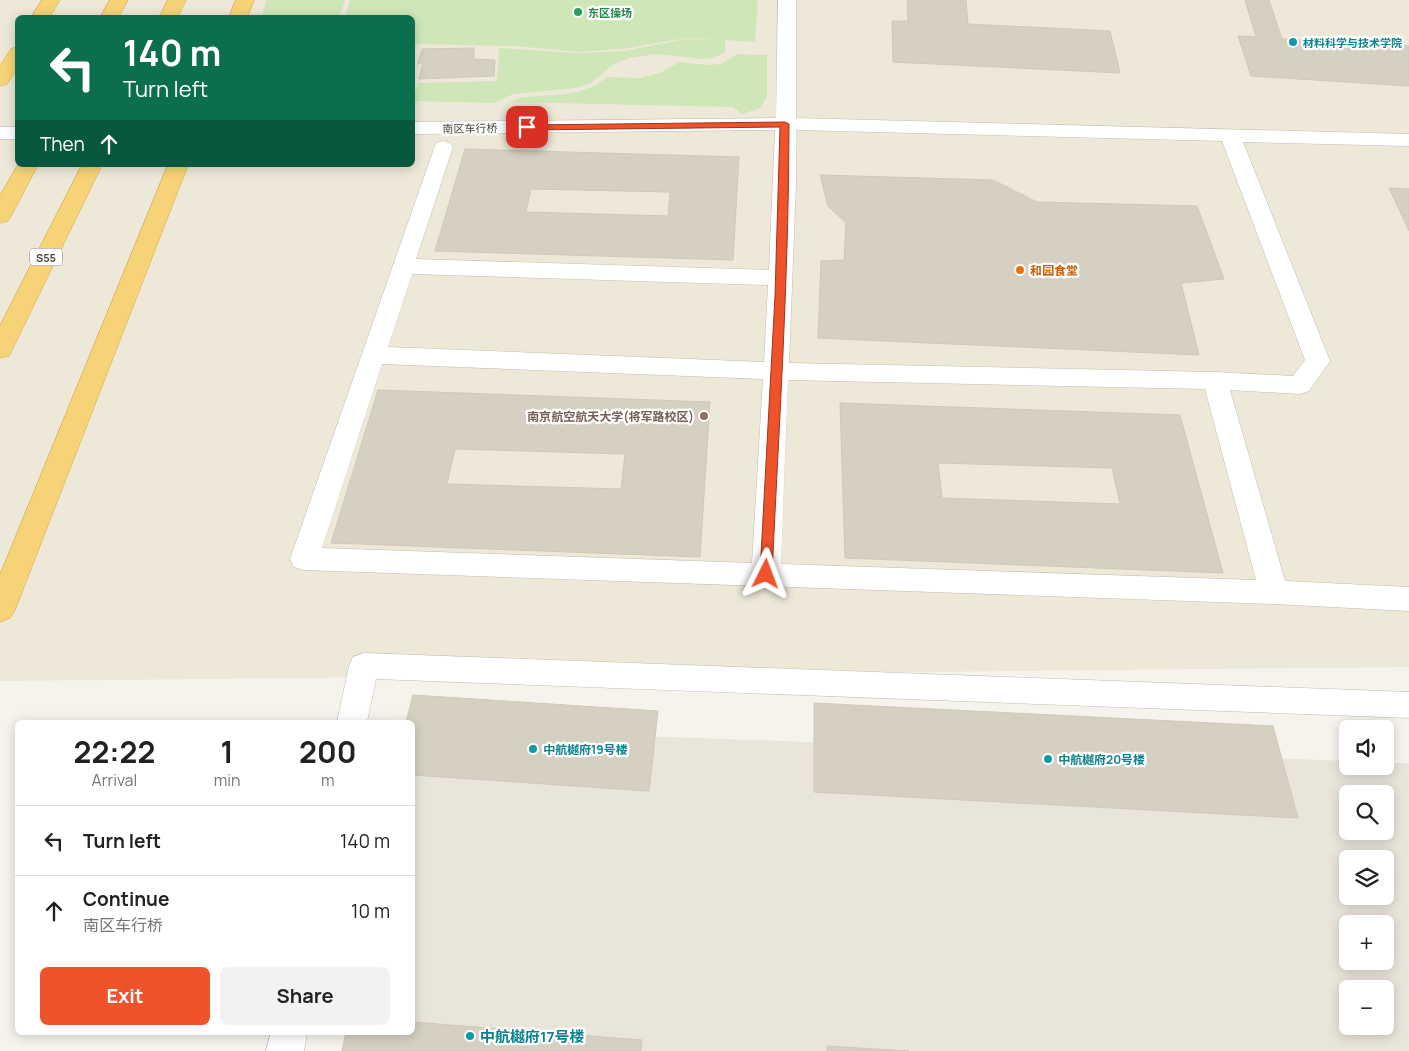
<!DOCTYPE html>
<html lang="en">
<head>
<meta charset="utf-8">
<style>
	body { margin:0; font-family:Manrope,"Noto Sans SC",sans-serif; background:#f2f2f2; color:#222; height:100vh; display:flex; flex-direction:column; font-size:19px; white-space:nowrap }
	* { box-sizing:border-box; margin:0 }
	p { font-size:16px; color:#767676 }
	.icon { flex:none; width:28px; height:28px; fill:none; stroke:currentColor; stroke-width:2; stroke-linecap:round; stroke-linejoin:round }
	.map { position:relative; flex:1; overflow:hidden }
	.sheet { position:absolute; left:15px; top:720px; width:400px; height:315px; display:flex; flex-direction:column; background:#fff; border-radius:8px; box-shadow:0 2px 12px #0003 }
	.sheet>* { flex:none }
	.hud { position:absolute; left:15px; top:15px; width:400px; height:152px; border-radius:8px; box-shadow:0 2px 12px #0003; background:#0b6e4f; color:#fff; overflow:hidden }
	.fabs { position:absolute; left:1339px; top:720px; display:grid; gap:10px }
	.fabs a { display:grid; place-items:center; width:55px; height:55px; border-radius:8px; background:#fff; box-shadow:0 2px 12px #0003; font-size:25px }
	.pin { position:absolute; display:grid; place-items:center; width:42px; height:42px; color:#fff; margin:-21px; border-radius:10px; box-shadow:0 2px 8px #0006 }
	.me { position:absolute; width:55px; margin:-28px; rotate:3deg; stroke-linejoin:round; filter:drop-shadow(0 0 4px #0008) }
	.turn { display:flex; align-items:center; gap:18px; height:105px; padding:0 25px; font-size:22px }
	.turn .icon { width:65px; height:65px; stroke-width:2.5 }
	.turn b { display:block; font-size:35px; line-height:42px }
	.then { display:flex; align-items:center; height:48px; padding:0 25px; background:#0003; gap:10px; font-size:19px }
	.eta { display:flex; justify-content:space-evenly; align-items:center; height:85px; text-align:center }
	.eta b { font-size:30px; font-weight:700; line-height:35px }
	.cta { display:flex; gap:10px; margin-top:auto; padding:10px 25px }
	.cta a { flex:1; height:58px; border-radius:8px; background:#ee532b; color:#fff; font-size:20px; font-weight:700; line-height:58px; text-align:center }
	.cta a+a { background:#f2f2f2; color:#222 }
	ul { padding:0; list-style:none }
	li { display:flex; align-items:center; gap:15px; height:70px; padding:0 25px; border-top:1px solid #e0e0e0 }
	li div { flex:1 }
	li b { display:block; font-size:19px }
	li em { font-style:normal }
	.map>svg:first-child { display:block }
</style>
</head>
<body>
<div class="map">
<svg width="1409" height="1051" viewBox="0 0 1409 1051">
	<rect width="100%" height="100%" fill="#f5f3ec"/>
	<!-- residential -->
	<path fill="#e9e5db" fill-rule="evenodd" d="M 413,728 L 1347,761 L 1348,766 L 1385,766 L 1385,763 L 1409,763 L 1409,1051 L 357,1051 L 412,1032 ZM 1348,794 L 1385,794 L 1385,831 L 1348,831 ZM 1348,859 L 1385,859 L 1385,896 L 1348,896 ZM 1348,924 L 1385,924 L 1385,961 L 1348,961 ZM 1348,989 L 1385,989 L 1385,1026 L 1348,1026 Z"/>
	<!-- education -->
	<path fill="#ede8d7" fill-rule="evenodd" d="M 0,0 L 1409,0 L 1409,667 L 0,681 ZM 18,18 L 412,18 L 412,165 L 18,165 Z"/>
	<!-- green -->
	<g fill="#cfe7b8">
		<polygon points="267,0 345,0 339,17 261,17"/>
		<polygon points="350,0 758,0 755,42 725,40 725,53 711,58 702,59 656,54 629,58 612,65 591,83 576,88 513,94 495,103 413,101 418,83 497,81 499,48 578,53 624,51 686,39 721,40 686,38 622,49 579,52 515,46 414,44 413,52 412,18 345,17"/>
		<path d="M 738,54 L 767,55 L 767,97 L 760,108 L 742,114 L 733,107 L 511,102 L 519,98 C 550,93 582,99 607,77 L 640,78 L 660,73 L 679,62 L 707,65 L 721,64 Z"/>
	</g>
	<!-- building -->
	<g fill="#d6d0c2" stroke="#d1c8b6" fill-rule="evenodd">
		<polygon points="907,0 966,0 968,24 1110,31 1120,73 893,62 892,21 908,21"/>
		<polygon points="1245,0 1269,0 1282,39 1409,46 1409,86 1251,76 1238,36 1256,37"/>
		<polygon points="474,48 474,59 495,60 494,76 419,79 423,63 418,63 422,49"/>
		<path d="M 465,149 L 739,157 L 733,260 L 435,251 ZM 531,189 L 670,192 L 668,216 L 526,212 Z"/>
		<polygon points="820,175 993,180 1037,202 1197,206 1224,279 1181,283 1199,355 818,338 821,261 844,260 846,223 828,206"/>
		<polygon points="1389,188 1409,189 1409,231"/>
		<path d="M 378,390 L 710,402 L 700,557 L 331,543 ZM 455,449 L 625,454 L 621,489 L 447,484 Z"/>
		<path d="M 840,403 L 1180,415 L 1223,573 L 845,558 ZM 938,463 L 1112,468 L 1120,504 L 942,498 Z"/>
		<polygon points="413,695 658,711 649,791 412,775 412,722 406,722"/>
		<polygon points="814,703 1273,726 1298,818 814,792"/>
		<polygon points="412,1022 642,1040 641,1051 342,1051 346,1032 412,1032"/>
		<polygon points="827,1046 909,1051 827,1051"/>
	</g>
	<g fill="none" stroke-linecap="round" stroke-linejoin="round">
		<defs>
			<g id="minor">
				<path d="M 778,0 L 796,0 L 796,118 L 1409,134 L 1409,146 L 1243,142 L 1330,361 L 1309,391 L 1300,394 L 1230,390 L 1285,581 L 1409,587 L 1409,611 L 1274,604 L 304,570 L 294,567 L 290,559 L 436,143 L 443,141 L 450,143 L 453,147 L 416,259 L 769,270 L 775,130 L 412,134 L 412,122 L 776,118 ZM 796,130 L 1222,141 L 1305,360 L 1293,376 L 1215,372 L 789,363 L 796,183 ZM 412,274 L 768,285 L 764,362 L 388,347 ZM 382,364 L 763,379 L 752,563 L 322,548 ZM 788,380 L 1205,389 L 1256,580 L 781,564 Z"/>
				<rect x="0" y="127" width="18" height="12"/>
				<polygon points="364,653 1409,692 1409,718 376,679 367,722 337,722 349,666 353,657"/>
				<polygon points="271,1032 307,1032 304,1051 266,1051"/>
			</g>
			<g id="highway">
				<polygon points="42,0 60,0 49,18 31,18"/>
				<polygon points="110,0 128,0 118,18 100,18"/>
				<polygon points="168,0 186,0 177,18 159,18"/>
				<polygon points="236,0 254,0 247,18 229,18"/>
				<polygon points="18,47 18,68 7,84 0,86 0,66 11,49"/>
				<polygon points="18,165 38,165 11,216 8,221 0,223 0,196"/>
				<polygon points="82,165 102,165 12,350 9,356 0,358 0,326"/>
				<polygon points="168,165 188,165 15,610 10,618 0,622 0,575"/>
			</g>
		</defs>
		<!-- minor casing -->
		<use href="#minor" stroke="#c1bbaf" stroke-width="1"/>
		<!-- highway casing -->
		<use href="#highway" stroke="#d6a946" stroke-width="1"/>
		<!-- minor -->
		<use href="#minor" fill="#fff" fill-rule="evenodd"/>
		<!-- highway -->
		<use href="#highway" fill="#f6d377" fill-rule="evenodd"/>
	</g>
	<!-- route -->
	<path fill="#ee532b" stroke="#9b361c" d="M 785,122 L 789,124 C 789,274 779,424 772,574 L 770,578 L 762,578 L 760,574 L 775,296 L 780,127 L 527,130 L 523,127 L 527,125 Z"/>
	<!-- markers -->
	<circle fill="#2e9e5b" stroke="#fff" stroke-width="2" cx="578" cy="12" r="5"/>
	<g fill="#0f9aa8" stroke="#fff" stroke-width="2">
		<circle cx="1293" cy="42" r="5"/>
		<circle cx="533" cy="749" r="5"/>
		<circle cx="1048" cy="759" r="5"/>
		<circle cx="470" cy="1036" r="5"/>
	</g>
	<circle fill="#e8710a" stroke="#fff" stroke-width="2" cx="1020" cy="270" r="5"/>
	<circle fill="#8d6e63" stroke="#fff" stroke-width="2" cx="704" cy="416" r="5"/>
	<g text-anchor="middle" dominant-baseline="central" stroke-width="4.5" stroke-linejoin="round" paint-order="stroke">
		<!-- far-leisure labels -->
		<g font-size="11" font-weight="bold" fill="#27864d" stroke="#fff" text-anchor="start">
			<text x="588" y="12">东区操场</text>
		</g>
		<!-- far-culture labels -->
		<g font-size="11" font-weight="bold" fill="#0d838f" stroke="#fff" text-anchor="start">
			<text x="1303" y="42">材料科学与技术学院</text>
		</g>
		<!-- far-street labels -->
		<g font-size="11" fill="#4a443a" stroke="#fff">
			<text transform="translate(470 128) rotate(-1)">南区车行桥</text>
		</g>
		<!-- shield labels -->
		<rect fill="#fff" stroke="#807c75" stroke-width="1" x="30" y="248.5" width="32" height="17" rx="4"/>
		<g font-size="11" font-weight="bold" fill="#4a443a">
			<text x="46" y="257">S55</text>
		</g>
		<!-- food labels -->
		<g font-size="12" font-weight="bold" fill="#c56008" stroke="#fff" text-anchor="start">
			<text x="1030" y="270">和园食堂</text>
		</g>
		<!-- education labels -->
		<g font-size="12" font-weight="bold" fill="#785e54" stroke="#fff" text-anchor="end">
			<text x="694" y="416">南京航空航天大学(将军路校区)</text>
		</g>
		<!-- culture labels -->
		<g font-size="12" font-weight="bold" fill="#0d838f" stroke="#fff" text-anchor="start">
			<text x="543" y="749">中航樾府19号楼</text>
			<text x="1058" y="759">中航樾府20号楼</text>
		</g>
		<!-- near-culture labels -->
		<g font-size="15" font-weight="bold" fill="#0d838f" stroke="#fff" text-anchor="start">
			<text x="480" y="1036">中航樾府17号楼</text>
		</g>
	</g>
</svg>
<div class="fabs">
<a><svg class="icon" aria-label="sound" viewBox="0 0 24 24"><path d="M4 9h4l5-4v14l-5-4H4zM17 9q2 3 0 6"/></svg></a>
<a><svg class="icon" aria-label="search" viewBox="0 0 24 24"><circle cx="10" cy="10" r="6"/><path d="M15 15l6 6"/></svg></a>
<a><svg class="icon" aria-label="layers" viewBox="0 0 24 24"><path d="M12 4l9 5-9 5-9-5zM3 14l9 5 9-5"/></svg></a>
<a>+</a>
<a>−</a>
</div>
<div class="pin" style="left:527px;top:127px;background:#d93025"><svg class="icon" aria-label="arrive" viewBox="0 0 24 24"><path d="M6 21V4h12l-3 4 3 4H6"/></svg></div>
<svg class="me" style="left:766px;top:574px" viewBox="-20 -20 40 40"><path d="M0-17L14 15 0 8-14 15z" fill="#ee532b" stroke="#fff" stroke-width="4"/></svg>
<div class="hud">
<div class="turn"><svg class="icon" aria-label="left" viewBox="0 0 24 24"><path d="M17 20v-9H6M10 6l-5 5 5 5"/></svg><div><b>140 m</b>Turn left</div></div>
<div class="then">Then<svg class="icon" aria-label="ahead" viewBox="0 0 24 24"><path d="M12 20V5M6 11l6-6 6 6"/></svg></div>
</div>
<section class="sheet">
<div class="eta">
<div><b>22:22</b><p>Arrival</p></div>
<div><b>1</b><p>min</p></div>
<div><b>200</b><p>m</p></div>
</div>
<ul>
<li><svg class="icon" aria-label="left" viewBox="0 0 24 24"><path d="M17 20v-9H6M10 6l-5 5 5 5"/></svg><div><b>Turn left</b></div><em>140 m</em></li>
<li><svg class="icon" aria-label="ahead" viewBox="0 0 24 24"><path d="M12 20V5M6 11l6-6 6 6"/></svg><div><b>Continue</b><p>南区车行桥</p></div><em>10 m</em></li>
</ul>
<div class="cta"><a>Exit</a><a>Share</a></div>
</section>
</div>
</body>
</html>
